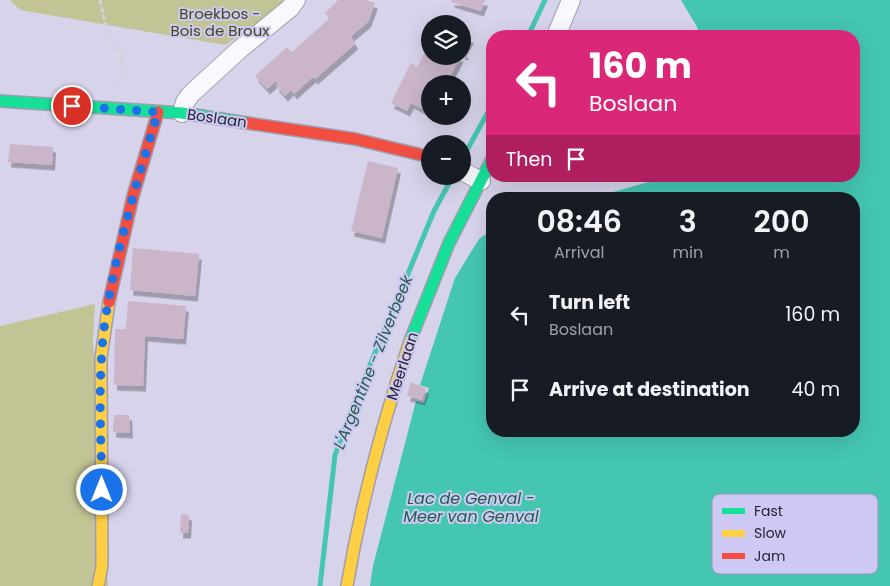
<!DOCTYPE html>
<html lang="en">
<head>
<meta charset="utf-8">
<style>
	body { margin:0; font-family:Poppins,sans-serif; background:#20242c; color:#f1f3f6; height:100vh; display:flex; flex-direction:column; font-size:19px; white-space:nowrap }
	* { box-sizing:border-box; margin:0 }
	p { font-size:16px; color:#9ea1a6 }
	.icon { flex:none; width:28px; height:28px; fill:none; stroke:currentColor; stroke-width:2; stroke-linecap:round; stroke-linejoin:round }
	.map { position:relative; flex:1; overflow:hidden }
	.side { position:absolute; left:486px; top:192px; width:374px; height:245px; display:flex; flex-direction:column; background:#171b24; border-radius:20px; box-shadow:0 5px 20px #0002 }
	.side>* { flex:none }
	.top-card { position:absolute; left:486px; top:30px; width:374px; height:152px; border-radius:20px; box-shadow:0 5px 20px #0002; background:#db2777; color:#fff; overflow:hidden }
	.fabs { position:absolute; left:421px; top:15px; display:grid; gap:10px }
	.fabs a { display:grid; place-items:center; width:50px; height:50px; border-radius:50%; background:#171b24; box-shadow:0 5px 20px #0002; font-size:25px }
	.pin { position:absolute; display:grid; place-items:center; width:42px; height:42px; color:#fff; margin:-21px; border:2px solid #fff; border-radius:50%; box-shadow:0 1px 5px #0007 }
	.me { position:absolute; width:55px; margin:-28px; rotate:0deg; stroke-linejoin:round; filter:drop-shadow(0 0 4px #0008) }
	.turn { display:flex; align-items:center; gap:18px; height:105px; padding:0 20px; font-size:22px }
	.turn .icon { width:65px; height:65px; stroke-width:2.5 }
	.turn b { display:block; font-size:35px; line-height:42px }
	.then { display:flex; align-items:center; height:48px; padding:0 20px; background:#0003; gap:10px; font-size:19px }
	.eta { display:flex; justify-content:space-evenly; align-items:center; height:85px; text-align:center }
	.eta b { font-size:30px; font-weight:600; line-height:35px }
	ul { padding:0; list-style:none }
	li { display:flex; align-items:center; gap:15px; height:75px; padding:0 20px }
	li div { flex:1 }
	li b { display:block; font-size:19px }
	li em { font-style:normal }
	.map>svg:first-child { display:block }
</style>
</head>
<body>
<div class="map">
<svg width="890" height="586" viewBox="0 0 890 586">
	<defs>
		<filter id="shadow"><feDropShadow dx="3" dy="5.5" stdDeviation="0" flood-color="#0004"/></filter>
	</defs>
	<rect width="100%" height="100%" fill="#d6d3ea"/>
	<!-- green -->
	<g fill="#c3c495">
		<polygon points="10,0 289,0 284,8 225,45 20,10"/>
		<polygon points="95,304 93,340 108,586 0,586 0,326"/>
	</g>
	<!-- water -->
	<polygon fill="#44c6b1" points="681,0 890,0 890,586 370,586 373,566 416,401 424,403 429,388 420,385 455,278 479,239 492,230 492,431 854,431 854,199 588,199 670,176 854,176 854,36 700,36 697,27"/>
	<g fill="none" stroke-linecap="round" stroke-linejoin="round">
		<!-- stream -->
		<g stroke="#44c6b1" stroke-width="5">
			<polyline points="528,36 545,0"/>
			<polyline points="462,159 492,105"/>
			<polyline points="320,586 335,455 353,406 434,211 453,176"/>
		</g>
	</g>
	<!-- building -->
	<g fill="#cab5c9" filter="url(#shadow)">
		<polygon points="338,0 366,0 375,3 368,22 351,36 355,44 315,79 313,77 294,94 291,90 285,96 276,86 278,84 276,81 267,89 255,76 287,47 292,52 330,18 325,13"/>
		<polygon points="452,0 485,0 481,11 451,2"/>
		<polygon points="462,34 471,38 463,52 466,53 465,55 462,54"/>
		<polygon points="430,43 430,56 461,56 446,84 430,84 430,104 426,111 411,103 407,111 391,103 411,63 417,67"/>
		<polygon points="10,144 53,147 52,165 8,162"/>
		<polygon points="368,161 398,168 382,238 351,231"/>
		<polygon points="133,248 199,254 195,296 130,290"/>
		<polygon points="128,301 186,306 183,339 145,336 143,386 114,385 115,329 126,329"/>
		<polygon points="411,382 426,388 422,400 407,396"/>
		<polygon points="114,415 129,415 130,433 113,432"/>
		<polygon points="181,514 189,515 188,533 180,533"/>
	</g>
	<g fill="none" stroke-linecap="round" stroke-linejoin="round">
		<defs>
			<g id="street">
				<polyline points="556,36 571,0"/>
				<polyline points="182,113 185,102 191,94 240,49 290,8 296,0"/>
				<polyline points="462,171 481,181"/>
			</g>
			<g id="fast">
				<polyline points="0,101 182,113 247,123"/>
				<polyline points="410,341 449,243 492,159"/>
			</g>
			<g id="slow">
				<polyline points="98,586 102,566 101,358 109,302"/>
				<path d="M 347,586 C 361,503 383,421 410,341"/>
			</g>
			<g id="jam">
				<polyline points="247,123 355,139 430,157"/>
				<polyline points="109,302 133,196 158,112"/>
			</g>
		</defs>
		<!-- street casing -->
		<use href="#street" stroke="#9f9daf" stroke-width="20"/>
		<!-- fast casing -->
		<use href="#fast" stroke="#9f9daf" stroke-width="14"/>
		<!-- slow casing -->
		<use href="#slow" stroke="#9f9daf" stroke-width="14"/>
		<!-- jam casing -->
		<use href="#jam" stroke="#9f9daf" stroke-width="14"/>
		<!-- path -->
		<g stroke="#d4d3db" stroke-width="3" stroke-dasharray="5 2.5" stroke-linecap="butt">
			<polyline points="100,0 108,36 122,53 124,70 117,87"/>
			<polyline points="604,176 609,199"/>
		</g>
		<!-- street -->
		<use href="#street" stroke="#f9f8fc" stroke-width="18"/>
		<!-- fast -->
		<use href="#fast" stroke="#16e098" stroke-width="11"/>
		<!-- slow -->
		<use href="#slow" stroke="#ffcf43" stroke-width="11"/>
		<!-- jam -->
		<use href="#jam" stroke="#f24e42" stroke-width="11"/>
	</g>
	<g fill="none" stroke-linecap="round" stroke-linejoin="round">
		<!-- route -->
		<path stroke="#1a73e8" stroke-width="9" stroke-dasharray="0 16.2" d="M 72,106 L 158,112 C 138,179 117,246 106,315 C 97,371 101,434 102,490"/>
	</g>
	<g text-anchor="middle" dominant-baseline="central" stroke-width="4" stroke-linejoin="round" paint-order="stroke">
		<!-- park labels -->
		<g font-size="15" fill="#464717" stroke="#cec9f4">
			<text x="220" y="13">Broekbos -<tspan x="220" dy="17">Bois de Broux</tspan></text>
		</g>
		<!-- street labels -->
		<g font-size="15" fill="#262434" stroke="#cec9f4">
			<text transform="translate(217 118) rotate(8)">Boslaan</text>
			<text transform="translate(402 366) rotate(-72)">Meerlaan</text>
		</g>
		<!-- water labels -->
		<g font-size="16" font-style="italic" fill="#225d4b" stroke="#cec9f4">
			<text transform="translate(373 362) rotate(-68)">L'Argentine - Zilverbeek</text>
			<text x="471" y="498">Lac de Genval -<tspan x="471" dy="18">Meer van Genval</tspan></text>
		</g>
	</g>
	<!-- legend -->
	<rect x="712" y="494" width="166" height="80" rx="8" fill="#cec9f4" stroke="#9c98ba" stroke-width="1"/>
	<rect x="722" y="508" width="23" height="6" fill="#16e098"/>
	<rect x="722" y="530" width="23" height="7" fill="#ffcf43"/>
	<rect x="722" y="553" width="23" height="6" fill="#f24e42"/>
	<g font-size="14" fill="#262434">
		<text x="754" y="516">Fast</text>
		<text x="754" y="538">Slow</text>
		<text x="754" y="561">Jam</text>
	</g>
</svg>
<div class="fabs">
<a><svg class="icon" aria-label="layers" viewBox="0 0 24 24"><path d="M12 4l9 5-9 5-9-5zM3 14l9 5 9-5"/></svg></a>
<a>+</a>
<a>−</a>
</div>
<div class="pin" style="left:72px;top:106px;background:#d93025"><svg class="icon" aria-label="arrive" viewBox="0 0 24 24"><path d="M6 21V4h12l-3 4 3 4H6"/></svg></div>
<svg class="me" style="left:102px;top:490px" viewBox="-20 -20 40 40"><circle r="17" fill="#1a73e8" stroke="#fff" stroke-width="3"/><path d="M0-11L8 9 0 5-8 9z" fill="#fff"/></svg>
<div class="top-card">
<div class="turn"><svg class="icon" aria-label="left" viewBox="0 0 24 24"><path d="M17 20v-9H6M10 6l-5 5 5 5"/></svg><div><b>160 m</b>Boslaan</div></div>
<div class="then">Then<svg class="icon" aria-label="arrive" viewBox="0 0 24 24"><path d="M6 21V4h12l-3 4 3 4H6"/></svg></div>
</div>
<section class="side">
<div class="eta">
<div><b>08:46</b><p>Arrival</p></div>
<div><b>3</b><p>min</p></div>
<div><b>200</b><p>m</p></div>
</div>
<ul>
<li><svg class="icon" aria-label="left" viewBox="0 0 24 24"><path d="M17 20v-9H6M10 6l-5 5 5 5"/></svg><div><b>Turn left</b><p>Boslaan</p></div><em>160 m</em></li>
<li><svg class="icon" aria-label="arrive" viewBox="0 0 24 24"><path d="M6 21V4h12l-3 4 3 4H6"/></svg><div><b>Arrive at destination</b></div><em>40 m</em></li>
</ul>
</section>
</div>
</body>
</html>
